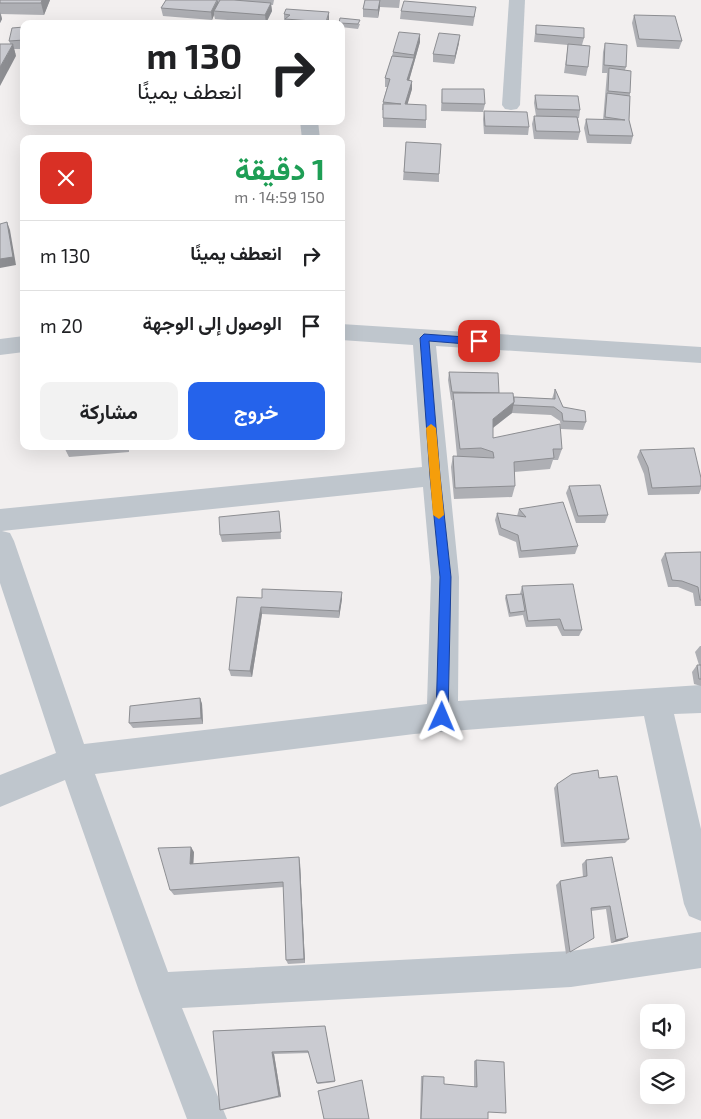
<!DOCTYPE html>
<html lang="ar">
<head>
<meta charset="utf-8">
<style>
	body { margin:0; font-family:"Exo 2",Vazirmatn,sans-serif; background:#f2f2f2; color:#202124; direction:rtl; height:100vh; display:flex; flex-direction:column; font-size:19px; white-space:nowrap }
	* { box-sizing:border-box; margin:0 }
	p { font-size:16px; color:#757577 }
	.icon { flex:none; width:28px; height:28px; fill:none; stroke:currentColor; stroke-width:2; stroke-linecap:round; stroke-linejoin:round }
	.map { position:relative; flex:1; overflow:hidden; direction:ltr }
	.panel { position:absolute; left:20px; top:135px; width:325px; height:315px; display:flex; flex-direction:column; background:#fff; border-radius:10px; box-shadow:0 5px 20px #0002; direction:rtl }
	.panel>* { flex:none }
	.top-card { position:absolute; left:20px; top:20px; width:325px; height:105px; border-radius:10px; box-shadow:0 5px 20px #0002; direction:rtl; background:#fff; color:#202124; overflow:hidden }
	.controls { position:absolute; left:640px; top:1004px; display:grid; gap:10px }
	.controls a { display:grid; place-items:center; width:45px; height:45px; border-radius:10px; background:#fff; box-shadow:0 5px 20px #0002; font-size:25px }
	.pin { position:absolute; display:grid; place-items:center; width:42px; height:42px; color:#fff; margin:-21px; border-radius:10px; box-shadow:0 2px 8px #0006 }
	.me { position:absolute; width:55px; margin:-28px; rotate:1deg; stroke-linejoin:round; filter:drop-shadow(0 0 4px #0008) }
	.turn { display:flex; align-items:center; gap:18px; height:105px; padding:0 20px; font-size:22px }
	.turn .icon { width:65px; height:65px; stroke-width:2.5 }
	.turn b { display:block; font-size:35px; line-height:42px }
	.round { display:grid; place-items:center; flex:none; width:52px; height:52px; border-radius:10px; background:#f2f2f2 }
	.summary { display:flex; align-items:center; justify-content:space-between; height:85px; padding:0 20px }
	h1 { font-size:30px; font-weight:700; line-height:38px; color:#1e9e55 }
	.button { display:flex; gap:10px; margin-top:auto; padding:10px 20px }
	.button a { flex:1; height:58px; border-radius:10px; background:#2563eb; color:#fff; font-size:20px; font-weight:700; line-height:58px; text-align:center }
	.button a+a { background:#f2f2f2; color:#202124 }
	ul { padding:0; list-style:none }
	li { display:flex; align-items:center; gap:15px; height:70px; padding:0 20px; border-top:1px solid #e0e0e0 }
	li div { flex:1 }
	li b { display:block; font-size:19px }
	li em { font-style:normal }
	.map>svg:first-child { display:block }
</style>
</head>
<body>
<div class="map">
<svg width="701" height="1119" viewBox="0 0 701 1119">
	<rect width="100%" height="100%" fill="#f2efef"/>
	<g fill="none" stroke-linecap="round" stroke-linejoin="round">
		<!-- minor -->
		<g fill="#bfc6cd" fill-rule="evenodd">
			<polygon points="509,0 525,0 520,105 517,109 511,110 505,109 502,105"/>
			<polygon points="300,121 318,121 320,139 302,139"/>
			<path d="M 341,324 L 701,347 L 701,363 L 436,346 L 459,577 L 458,701 L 701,685 L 701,713 L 674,714 L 701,829 L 701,921 L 689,916 L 684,904 L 644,716 L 414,734 L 95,774 L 168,972 L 571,951 L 701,932 L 701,968 L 571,987 L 182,1008 L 227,1119 L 187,1119 L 139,991 L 65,780 L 0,807 L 0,775 L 56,753 L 0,583 L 0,509 L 422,467 L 413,345 L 341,340 ZM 423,487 L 431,577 L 427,704 L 84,744 L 14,541 L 10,533 L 2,531 Z"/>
			<polygon points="24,336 24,352 0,355 0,339"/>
		</g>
	</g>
	<!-- wall -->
	<g fill="#aeafb4">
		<polygon points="0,0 50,0 44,15 1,14 2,19 0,23"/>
		<polygon points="166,0 274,0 273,5 271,5 272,11 266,23 215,19 214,15 212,20 163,16 161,8"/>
		<polygon points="365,0 400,0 399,8 380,7 378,18 363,17 363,9"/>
		<polygon points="401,11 475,15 473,26 400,19"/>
		<polygon points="284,14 329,20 328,24 286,24 286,23 284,23"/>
		<polygon points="634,15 682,41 679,49 637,47 632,23"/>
		<polygon points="339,23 360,24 358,29 341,27 341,24"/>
		<polygon points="536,25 584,38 582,45 588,67 586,76 564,73 568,45 534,42"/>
		<polygon points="24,27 24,49 14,49 16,56 9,41"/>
		<polygon points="420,34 420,42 409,80 412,89 407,104 426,120 426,128 383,127 383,110 382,110 383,102 387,87 385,87 385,78 392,56 393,52"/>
		<polygon points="459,43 454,64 433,62 433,54"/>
		<polygon points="605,43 626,67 625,70 630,93 629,120 633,136 631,144 587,143 584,128 586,119 603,120 607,73 602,73 603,52"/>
		<polygon points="442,89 485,104 483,112 441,111"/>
		<polygon points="535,95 580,110 579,118 578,118 580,132 578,140 534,139 532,124 534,116 536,116 534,103"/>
		<polygon points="484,111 529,127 528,135 484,134 483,119"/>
		<polygon points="406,142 439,174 439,182 403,180"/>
		<polygon points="449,372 499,393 514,397 552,399 555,389 563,407 586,422 583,430 561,429 560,421 551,415 512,413 493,428 493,438 562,449 558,460 553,460 550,469 514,472 515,486 512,497 454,499 451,467 453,456 457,456 452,404 452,400 451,400 448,380"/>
		<polygon points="41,446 129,446 129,452 69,457 64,447 41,448"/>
		<polygon points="640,450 701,478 701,489 699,494 648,495 644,474 637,457"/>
		<polygon points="569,486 608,515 605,523 576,523 566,493"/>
		<polygon points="519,509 578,546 575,554 519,558 516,542 499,535 495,520 497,513 517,516"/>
		<polygon points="280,518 281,539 222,542 220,535"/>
		<polygon points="701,552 701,606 695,606 693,593 678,587 668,587 661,560 665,553"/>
		<polygon points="522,586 582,630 579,636 562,636 557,626 526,627 523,615 509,617 505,598 506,595 520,594"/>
		<polygon points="262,598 342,599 339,618 262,614 252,677 231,676 229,670"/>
		<polygon points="700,646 701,646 701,686 694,684 692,672 697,665 699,665 695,652"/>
		<polygon points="200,698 202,704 203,724 133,728 129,723"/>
		<polygon points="599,778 629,839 625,843 561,847 554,788 557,784"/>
		<polygon points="194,852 193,864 299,857 300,863 305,963 288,964 286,960 284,887 174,895 170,890"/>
		<polygon points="612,857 623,940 611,943 606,909 591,911 594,938 566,954 556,885 560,881 583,877 582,864 586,860"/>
		<polygon points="325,1026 335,1082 318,1084 317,1083 309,1053 274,1054 281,1097 223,1110 220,1110 213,1031"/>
		<polygon points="476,1060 488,1112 488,1119 420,1119 421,1076 423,1076 444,1084 474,1087 474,1061"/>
	</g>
	<!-- shaded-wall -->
	<g fill="#8d8e92">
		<polygon points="42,0 50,0 44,15 41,3"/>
		<polygon points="218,0 218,8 214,11 214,15 212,20 211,12"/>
		<polygon points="380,0 380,7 378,18 378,10"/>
		<polygon points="271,3 272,11 266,23 265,15"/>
		<polygon points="0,12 2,19 0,23"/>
		<polygon points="329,12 329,20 328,24 326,24"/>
		<polygon points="420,34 420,42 407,88 407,80"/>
		<polygon points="460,35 459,43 454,64 455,56"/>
		<polygon points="13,44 16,56 0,86 0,67"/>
		<polygon points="412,81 412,89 405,113 405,104"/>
		<polygon points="7,222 10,230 16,265 0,268 0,259"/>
		<polygon points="514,402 512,413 490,430 493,419"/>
		<polygon points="342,592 342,599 339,618 339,611"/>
		<polygon points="261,607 262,614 252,677 250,671"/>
		<polygon points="200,698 202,704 203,724 201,718"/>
		<polygon points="191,847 194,852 193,869 190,864"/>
		<polygon points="299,857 300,863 305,963 304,959"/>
		<polygon points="628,937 623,940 611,943 616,940"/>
		<polygon points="272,1052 274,1054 281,1097 279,1096"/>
	</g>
	<!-- building -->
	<g fill="#cacbd1" stroke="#8d8e92">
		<polygon points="0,0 42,0 41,3 0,3"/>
		<polygon points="166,0 217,0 211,12 161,8"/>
		<polygon points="220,0 234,0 271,3 265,15 214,11"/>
		<polygon points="365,0 380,0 378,10 363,9"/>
		<polygon points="404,1 476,7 474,17 401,11"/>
		<polygon points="286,9 329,12 326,22 285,19 290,15 284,14"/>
		<polygon points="634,15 675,16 682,41 639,39"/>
		<polygon points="340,18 360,20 358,24 339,23"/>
		<polygon points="536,25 584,28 584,38 536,34"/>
		<polygon points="24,27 24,40 9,41 12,28"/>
		<polygon points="399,32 420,34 414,55 393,52"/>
		<polygon points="439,33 460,35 455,56 433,54"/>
		<polygon points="605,43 627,45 626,67 604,65"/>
		<polygon points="0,44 13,44 0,67"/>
		<polygon points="568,44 590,46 588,67 566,65"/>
		<polygon points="392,56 414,58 407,80 412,81 405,104 426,105 426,120 383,118 383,104 401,104 383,102 390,79 385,78"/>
		<polygon points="609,68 631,71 630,93 608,91"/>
		<polygon points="442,89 484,89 485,104 442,103"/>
		<polygon points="607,93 630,96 629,120 633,136 589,135 586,119 625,120 605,117"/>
		<polygon points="535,95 578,96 580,110 537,109"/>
		<polygon points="484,111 527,112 529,127 485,126"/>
		<polygon points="534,116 577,117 580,132 536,131"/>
		<polygon points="406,142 441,144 439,174 404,172"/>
		<polygon points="7,222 13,257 0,259 0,224"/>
		<polygon points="449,372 498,373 499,393 452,392"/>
		<polygon points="555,389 563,407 585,411 586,422 563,421 562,413 554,407 513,405 514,402 514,397 555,399"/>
		<polygon points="453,393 513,393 514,402 493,419 493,438 560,424 562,449 553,449 554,458 514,462 515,486 455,488 453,456 494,458 493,452 481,448 460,449"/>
		<polygon points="694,448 701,478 701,486 652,488 648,467 640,450"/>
		<polygon points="600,485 608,515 578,516 569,486"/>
		<polygon points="563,502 578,546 521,551 518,535 501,528 497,513 526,517 519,509"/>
		<polygon points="279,511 281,532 220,535 219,517"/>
		<polygon points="701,552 701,600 700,600 698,587 682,581 672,580 665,553"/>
		<polygon points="573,584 582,630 564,630 560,619 528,621 522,586"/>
		<polygon points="262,589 342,592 339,611 261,607 250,671 229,670 237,597 262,598"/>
		<polygon points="522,594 525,611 510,613 506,595"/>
		<polygon points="697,665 701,665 701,679 699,679"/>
		<polygon points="200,698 201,718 129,723 130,706"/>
		<polygon points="598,770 599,778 617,776 629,839 564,843 557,784 572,774"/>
		<polygon points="191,847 190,864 299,857 304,959 286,960 283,882 170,890 158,848"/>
		<polygon points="612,857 628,937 616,940 610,906 591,908 594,938 570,952 560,881 587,876 586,860"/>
		<polygon points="325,1026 335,1081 317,1083 308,1051 272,1052 279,1096 220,1110 213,1031"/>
		<polygon points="476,1060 504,1062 506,1113 488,1112 488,1119 421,1119 423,1076 444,1077 444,1084 477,1087"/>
		<polygon points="362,1080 369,1119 324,1119 318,1091"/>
	</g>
	<!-- route -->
	<polygon fill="#2563eb" stroke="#184099" points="424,334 479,338 484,341 479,345 429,341 440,476 451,577 448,717 447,721 442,723 437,721 436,717 440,577 430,476 420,338"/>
	<!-- slow -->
	<polygon fill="#f59e0b" points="431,424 436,428 444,515 439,519 433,515 426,428"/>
</svg>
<div class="controls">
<a><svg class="icon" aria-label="sound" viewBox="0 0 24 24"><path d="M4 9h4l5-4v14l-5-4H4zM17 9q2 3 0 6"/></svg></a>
<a><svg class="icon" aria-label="layers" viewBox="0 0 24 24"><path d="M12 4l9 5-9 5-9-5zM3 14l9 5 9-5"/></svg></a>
</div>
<div class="pin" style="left:479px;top:341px;background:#d93025"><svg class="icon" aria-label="arrive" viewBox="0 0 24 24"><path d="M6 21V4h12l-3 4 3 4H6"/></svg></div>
<svg class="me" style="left:442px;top:717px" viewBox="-20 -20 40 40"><path d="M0-17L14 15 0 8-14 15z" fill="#2563eb" stroke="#fff" stroke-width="4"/></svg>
<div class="top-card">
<div class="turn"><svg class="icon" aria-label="right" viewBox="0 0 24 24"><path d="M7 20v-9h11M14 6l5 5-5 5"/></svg><div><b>130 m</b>انعطف يمينًا</div></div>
</div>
<section class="panel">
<div class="summary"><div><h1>1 دقيقة</h1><p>150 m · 14:59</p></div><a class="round" style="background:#d93025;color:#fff"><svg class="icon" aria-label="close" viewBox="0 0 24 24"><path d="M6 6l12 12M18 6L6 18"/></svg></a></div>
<ul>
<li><svg class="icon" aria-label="right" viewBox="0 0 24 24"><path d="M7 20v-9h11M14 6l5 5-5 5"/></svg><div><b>انعطف يمينًا</b></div><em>130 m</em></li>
<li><svg class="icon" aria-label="arrive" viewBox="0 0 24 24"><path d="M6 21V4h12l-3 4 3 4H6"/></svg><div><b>الوصول إلى الوجهة</b></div><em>20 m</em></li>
</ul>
<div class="button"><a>خروج</a><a>مشاركة</a></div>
</section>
</div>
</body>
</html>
